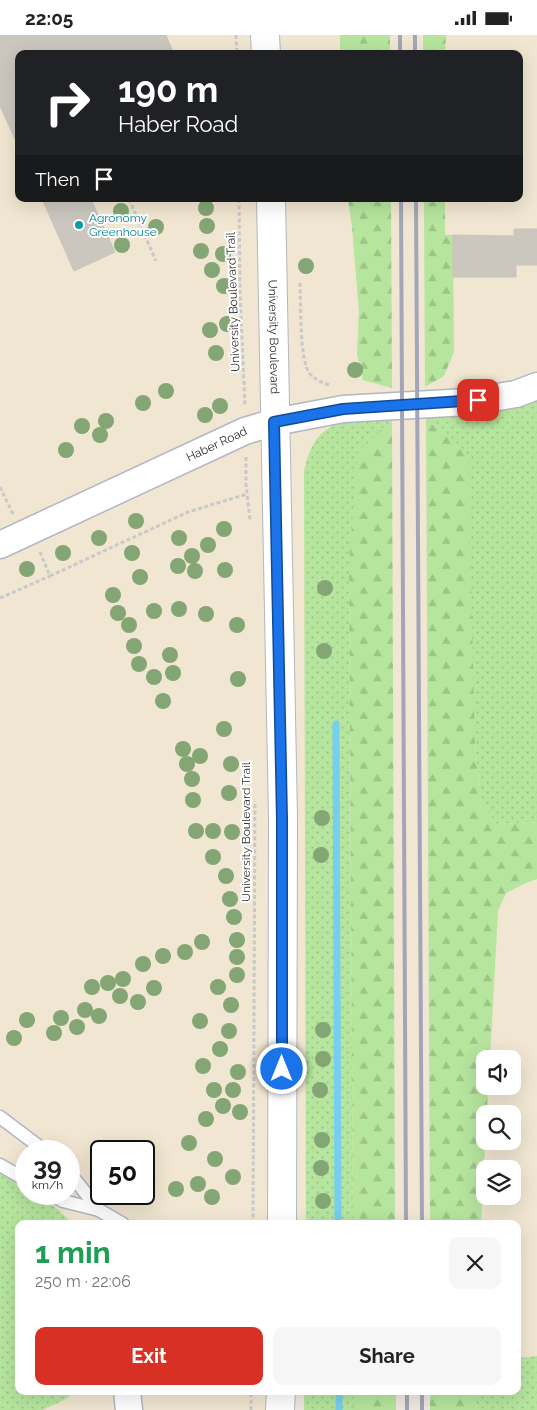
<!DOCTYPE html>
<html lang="en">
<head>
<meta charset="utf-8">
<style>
	body { margin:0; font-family:Raleway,sans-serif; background:#f6f6f6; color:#222; height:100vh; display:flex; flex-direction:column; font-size:19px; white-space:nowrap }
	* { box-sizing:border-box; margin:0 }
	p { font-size:16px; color:#767676 }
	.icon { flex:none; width:28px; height:28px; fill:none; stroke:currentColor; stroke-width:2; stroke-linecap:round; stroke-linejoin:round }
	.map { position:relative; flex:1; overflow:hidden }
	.drawer { position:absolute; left:15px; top:1185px; width:506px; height:175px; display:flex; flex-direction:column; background:#fff; border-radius:10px; box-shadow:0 5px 20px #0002 }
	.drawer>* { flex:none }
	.hud { position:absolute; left:15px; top:15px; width:508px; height:152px; border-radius:10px; box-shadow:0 5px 20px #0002; background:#202124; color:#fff; overflow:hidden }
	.controls { position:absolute; left:476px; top:1015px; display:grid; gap:10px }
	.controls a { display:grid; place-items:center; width:45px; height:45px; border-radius:10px; background:#fff; box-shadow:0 5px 20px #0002; font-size:25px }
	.speed { position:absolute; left:15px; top:1105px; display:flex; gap:10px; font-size:25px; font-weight:700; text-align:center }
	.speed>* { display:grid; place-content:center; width:65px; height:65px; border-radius:50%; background:#fff; box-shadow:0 5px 20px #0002; line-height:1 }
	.speed small { font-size:12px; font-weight:400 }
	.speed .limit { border:2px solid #111; border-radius:8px; background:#fff; color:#111 }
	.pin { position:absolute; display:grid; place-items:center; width:42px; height:42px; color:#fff; margin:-21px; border-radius:10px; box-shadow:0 2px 8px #0006 }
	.me { position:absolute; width:55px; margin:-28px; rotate:0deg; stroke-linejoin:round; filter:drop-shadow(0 0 4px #0008) }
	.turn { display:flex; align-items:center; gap:18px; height:105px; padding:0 20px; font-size:22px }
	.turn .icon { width:65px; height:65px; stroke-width:2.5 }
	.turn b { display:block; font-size:35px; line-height:42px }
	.then { display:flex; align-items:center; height:48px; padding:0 20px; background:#0003; gap:10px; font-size:19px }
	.round { display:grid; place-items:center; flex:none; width:52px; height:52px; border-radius:10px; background:#f6f6f6 }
	.headline { display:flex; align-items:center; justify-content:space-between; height:85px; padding:0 20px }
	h1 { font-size:30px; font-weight:700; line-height:38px; color:#1e9e55 }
	.cta { display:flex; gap:10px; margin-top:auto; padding:10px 20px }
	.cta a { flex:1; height:58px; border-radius:10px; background:#d93025; color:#fff; font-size:20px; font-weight:700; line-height:58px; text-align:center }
	.cta a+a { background:#f6f6f6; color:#222 }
	.status { display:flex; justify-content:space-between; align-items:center; height:35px; padding:0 25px; background:#fff; direction:ltr }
	.status svg { height:14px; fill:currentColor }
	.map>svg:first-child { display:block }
</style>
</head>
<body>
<div class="status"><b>22:05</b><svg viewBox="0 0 49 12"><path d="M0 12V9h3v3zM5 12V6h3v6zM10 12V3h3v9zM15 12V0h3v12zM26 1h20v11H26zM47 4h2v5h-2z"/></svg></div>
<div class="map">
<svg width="537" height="1375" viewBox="0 0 537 1375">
	<defs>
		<pattern id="grass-dots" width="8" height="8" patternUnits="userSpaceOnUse" patternTransform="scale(1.25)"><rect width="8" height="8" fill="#b6e59e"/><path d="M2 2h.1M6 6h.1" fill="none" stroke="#9dc588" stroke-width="1.8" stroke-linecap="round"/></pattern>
		<pattern id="forest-firs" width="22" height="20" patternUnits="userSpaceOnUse" patternTransform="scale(1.25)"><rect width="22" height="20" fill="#b6e59e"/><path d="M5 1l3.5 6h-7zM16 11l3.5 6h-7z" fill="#9dc588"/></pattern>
	</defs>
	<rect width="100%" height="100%" fill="#efe9e1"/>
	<!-- education -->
	<path fill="#f0e6d1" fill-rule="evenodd" d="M 0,0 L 537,0 L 537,1321 L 518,1323 L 518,1189 L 19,1189 L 19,1356 L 281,1356 L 280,1375 L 0,1375 ZM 19,19 L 519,19 L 519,164 L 19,164 ZM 485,1024 L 512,1024 L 512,1051 L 485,1051 ZM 485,1079 L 512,1079 L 512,1106 L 485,1106 ZM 26,1116 L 69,1116 L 69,1159 L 26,1159 ZM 101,1116 L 144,1116 L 144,1159 L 101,1159 ZM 485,1134 L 512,1134 L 512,1161 L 485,1161 Z"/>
	<!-- grass -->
	<g fill="url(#grass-dots)">
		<polygon points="537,363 537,787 496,789 482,769 475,711 446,397 426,386 426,381"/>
		<path d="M 393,383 L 392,386 L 378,397 L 349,528 L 353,1189 L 306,1189 L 304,437 C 315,381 346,386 393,383 Z"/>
		<path d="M 0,1137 L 26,1154 L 26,1159 C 27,1159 33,1159 34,1159 C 45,1162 65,1180 72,1189 L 19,1189 L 19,1356 L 76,1356 L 64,1365 L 42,1375 L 0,1375 Z"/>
		<polygon points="537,1321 537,1375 430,1375 430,1356 518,1356 518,1323"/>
		<rect x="304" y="1356" width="49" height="19"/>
	</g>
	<!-- forest -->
	<g fill="url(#forest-firs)">
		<rect x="340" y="0" width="50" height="19"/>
		<polygon points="423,0 446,0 445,19 423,19"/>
		<polygon points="348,164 391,164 392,353 363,345 357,319 359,277 352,192"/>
		<polygon points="424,164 445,164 445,200 453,200 454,317 444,341 425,352"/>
		<polygon points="392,386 395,1189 353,1189 349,528 358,416 378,397"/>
		<polygon points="426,386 446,397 468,423 475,712 482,769 497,789 537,787 537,844 526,848 506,858 498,876 490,1024 485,1024 485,1051 488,1051 487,1079 485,1079 485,1106 481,1189 430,1189"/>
		<rect x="353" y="1356" width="43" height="19"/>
		<rect x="430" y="1356" width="43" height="19"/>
	</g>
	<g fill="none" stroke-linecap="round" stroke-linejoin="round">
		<!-- stream -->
		<g stroke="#75cff0" stroke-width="7">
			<polyline points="336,689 338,1189"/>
			<polyline points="339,1356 339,1375"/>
		</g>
	</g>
	<!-- building -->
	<g fill="#cbc7bf" stroke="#cbc5ba">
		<polygon points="0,0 166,0 174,19 19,19 19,113 0,71"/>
		<polygon points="42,164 91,164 115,217 74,236"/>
		<polygon points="514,194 537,194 537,230 516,230 516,242 453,242 453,200 514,201"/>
	</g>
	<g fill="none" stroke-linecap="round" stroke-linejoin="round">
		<defs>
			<g id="lane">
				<polyline points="0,1082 45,1116"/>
				<polyline points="0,1130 26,1145"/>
				<polyline points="69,1139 76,1146 99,1175"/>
				<polyline points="51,1159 63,1166 99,1175 123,1189"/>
			</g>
			<g id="street">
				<path id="s1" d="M 0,510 L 245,396 L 275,387 L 343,374 L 467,367 L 516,359 L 537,351"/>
				<polyline points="127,1356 129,1375"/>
			</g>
			<g id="secondary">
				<polyline points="265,0 266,19"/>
				<path id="s2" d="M 271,164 L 283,783 L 282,1189"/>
				<polyline points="280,1375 281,1356"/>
			</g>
		</defs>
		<!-- lane casing -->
		<use href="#lane" stroke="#b4b7c1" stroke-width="15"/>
		<!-- street casing -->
		<use href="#street" stroke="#b4b7c1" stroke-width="29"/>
		<!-- secondary casing -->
		<use href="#secondary" stroke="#b4b7c1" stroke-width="30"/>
		<!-- path -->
		<g stroke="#c9c9c9" stroke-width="3" stroke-dasharray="4 2.5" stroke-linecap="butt">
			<polyline points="236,0 237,19"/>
			<polyline points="129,164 156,226"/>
			<polyline points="239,164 240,258 245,371"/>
			<path d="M 300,248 C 301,267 299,326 310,339 C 316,345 322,348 330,350"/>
			<polyline points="246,422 246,450 250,485"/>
			<polyline points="0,452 13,479"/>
			<polyline points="40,517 50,541 188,477 247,459"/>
			<polyline points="0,563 50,541"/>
			<polyline points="253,1189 255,766"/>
			<polyline points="251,1375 251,1356"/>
		</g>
		<!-- lane -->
		<use href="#lane" stroke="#fff" stroke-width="12"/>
		<!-- street -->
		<use href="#street" stroke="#fff" stroke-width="26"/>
		<!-- secondary -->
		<use href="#secondary" stroke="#fff" stroke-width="28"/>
		<!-- rail -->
		<g stroke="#a3a6b8" stroke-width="4">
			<polyline points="400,0 400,19"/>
			<polyline points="415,0 415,19"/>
			<polyline points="401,164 406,1189"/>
			<polyline points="416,164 422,1189"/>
			<polyline points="407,1356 407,1375"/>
			<polyline points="422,1356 422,1375"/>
		</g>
	</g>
	<!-- trees -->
	<g fill="#84a574">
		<circle cx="206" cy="173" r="8"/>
		<circle cx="121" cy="176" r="8"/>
		<circle cx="207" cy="191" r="8"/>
		<circle cx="156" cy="192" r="8"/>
		<circle cx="122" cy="210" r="8"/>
		<circle cx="201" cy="216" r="8"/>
		<circle cx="223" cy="219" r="8"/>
		<circle cx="306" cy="231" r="8"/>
		<circle cx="212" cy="235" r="8"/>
		<circle cx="224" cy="251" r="8"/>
		<circle cx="227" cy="289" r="8"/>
		<circle cx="210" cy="295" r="8"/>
		<circle cx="216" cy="318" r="8"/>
		<circle cx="355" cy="335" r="8"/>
		<circle cx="166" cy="356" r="8"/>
		<circle cx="143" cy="368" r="8"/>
		<circle cx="220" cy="371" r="8"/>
		<circle cx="205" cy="380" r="8"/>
		<circle cx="106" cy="386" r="8"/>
		<circle cx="82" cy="391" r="8"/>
		<circle cx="100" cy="400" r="8"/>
		<circle cx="66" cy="415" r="8"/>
		<circle cx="136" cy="486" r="8"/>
		<circle cx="224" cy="494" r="8"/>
		<circle cx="99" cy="503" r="8"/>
		<circle cx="179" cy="503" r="8"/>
		<circle cx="208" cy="510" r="8"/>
		<circle cx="63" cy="518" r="8"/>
		<circle cx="132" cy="518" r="8"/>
		<circle cx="192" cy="521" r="8"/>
		<circle cx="178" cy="531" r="8"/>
		<circle cx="27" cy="534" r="8"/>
		<circle cx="225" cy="535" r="8"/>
		<circle cx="195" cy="536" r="8"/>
		<circle cx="140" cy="542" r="8"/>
		<circle cx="325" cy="553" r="8"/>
		<circle cx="113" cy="560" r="8"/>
		<circle cx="179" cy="574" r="8"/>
		<circle cx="154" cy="576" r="8"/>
		<circle cx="118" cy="578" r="8"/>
		<circle cx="206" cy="579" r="8"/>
		<circle cx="129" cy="590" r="8"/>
		<circle cx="237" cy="590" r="8"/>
		<circle cx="134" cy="611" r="8"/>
		<circle cx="324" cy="616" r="8"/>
		<circle cx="170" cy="620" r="8"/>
		<circle cx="139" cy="629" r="8"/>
		<circle cx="173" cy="638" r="8"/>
		<circle cx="154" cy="642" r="8"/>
		<circle cx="238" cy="644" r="8"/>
		<circle cx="163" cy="666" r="8"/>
		<circle cx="224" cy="694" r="8"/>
		<circle cx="183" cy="714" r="8"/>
		<circle cx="200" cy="721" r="8"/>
		<circle cx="187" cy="729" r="8"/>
		<circle cx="231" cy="729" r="8"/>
		<circle cx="192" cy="744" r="8"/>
		<circle cx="229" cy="758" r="8"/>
		<circle cx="193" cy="765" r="8"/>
		<circle cx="322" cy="783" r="8"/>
		<circle cx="196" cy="796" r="8"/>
		<circle cx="213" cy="796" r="8"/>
		<circle cx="232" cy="797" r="8"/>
		<circle cx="321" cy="820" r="8"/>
		<circle cx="213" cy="822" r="8"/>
		<circle cx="226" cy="841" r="8"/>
		<circle cx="230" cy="864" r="8"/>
		<circle cx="234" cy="882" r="8"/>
		<circle cx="237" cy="905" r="8"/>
		<circle cx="202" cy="907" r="8"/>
		<circle cx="185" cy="917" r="8"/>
		<circle cx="163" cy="921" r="8"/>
		<circle cx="237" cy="922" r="8"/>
		<circle cx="143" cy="929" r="8"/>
		<circle cx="237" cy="940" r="8"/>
		<circle cx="123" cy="944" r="8"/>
		<circle cx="108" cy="948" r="8"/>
		<circle cx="92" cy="952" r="8"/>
		<circle cx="218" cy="952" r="8"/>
		<circle cx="154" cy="953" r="8"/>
		<circle cx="120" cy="961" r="8"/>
		<circle cx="138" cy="967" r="8"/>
		<circle cx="231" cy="970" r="8"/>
		<circle cx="85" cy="975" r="8"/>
		<circle cx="99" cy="981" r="8"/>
		<circle cx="61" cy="983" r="8"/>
		<circle cx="27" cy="985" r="8"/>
		<circle cx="200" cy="986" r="8"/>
		<circle cx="77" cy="992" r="8"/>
		<circle cx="323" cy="995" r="8"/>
		<circle cx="229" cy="996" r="8"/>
		<circle cx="54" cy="998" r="8"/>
		<circle cx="14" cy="1003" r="8"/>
		<circle cx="220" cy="1014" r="8"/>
		<circle cx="323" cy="1024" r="8"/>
		<circle cx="203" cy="1031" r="8"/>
		<circle cx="238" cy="1037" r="8"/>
		<circle cx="214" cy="1055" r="8"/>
		<circle cx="233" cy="1055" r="8"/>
		<circle cx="320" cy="1055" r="8"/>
		<circle cx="223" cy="1071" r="8"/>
		<circle cx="240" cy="1077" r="8"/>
		<circle cx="206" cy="1084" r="8"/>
		<circle cx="322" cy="1105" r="8"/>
		<circle cx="189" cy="1108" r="8"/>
		<circle cx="215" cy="1124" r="8"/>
		<circle cx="321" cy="1133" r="8"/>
		<circle cx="233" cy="1142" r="8"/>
		<circle cx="198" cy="1149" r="8"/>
		<circle cx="176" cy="1154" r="8"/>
		<circle cx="212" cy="1162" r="8"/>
		<circle cx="323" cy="1166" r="8"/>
	</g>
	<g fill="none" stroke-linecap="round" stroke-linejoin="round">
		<defs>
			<polyline id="route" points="282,1034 282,784 274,387 343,374 478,365"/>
		</defs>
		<!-- route casing -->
		<use href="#route" stroke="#114b97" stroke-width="12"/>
		<!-- route -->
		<use href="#route" stroke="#1a73e8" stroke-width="9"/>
	</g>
	<!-- markers -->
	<circle fill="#0f9aa8" stroke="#fff" stroke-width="2" cx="79" cy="190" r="5"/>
	<g text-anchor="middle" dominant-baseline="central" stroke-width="4" stroke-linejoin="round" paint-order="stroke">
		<!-- culture labels -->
		<g font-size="12" fill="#0d838f" stroke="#fff" text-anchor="start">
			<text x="89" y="183">Agronomy<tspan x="89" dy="14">Greenhouse</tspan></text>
		</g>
		<!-- street labels -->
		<g font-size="12" fill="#2e2e2e" stroke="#fff">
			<text transform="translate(233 267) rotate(-92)">University Boulevard Trail</text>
			<text stroke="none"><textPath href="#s2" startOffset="138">University Boulevard</textPath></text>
			<text stroke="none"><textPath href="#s1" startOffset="239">Haber Road</textPath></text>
			<text transform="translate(246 797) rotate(-90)">University Boulevard Trail</text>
		</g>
	</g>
</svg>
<div class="controls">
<a><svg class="icon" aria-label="sound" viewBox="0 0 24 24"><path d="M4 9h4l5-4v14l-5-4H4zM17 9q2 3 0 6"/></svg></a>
<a><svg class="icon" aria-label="search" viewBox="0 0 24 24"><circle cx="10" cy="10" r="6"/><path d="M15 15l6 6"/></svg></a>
<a><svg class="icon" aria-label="layers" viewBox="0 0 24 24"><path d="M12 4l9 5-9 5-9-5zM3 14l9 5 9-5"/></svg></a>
</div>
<div class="speed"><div>39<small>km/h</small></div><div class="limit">50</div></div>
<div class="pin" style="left:478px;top:365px;background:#d93025"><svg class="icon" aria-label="arrive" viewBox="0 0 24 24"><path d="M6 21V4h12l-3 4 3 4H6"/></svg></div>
<svg class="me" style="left:282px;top:1034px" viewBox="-20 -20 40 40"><circle r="17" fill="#1a73e8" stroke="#fff" stroke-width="3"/><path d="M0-11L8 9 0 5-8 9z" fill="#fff"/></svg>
<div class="hud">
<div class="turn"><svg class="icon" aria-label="right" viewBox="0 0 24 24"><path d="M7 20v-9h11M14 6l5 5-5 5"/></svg><div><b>190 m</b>Haber Road</div></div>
<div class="then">Then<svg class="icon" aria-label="arrive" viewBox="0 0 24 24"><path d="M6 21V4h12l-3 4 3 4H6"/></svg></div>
</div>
<section class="drawer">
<div class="headline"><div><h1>1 min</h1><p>250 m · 22:06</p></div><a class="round"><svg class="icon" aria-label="close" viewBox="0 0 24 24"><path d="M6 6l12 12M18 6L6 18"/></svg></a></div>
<div class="cta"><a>Exit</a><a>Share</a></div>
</section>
</div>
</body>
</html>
